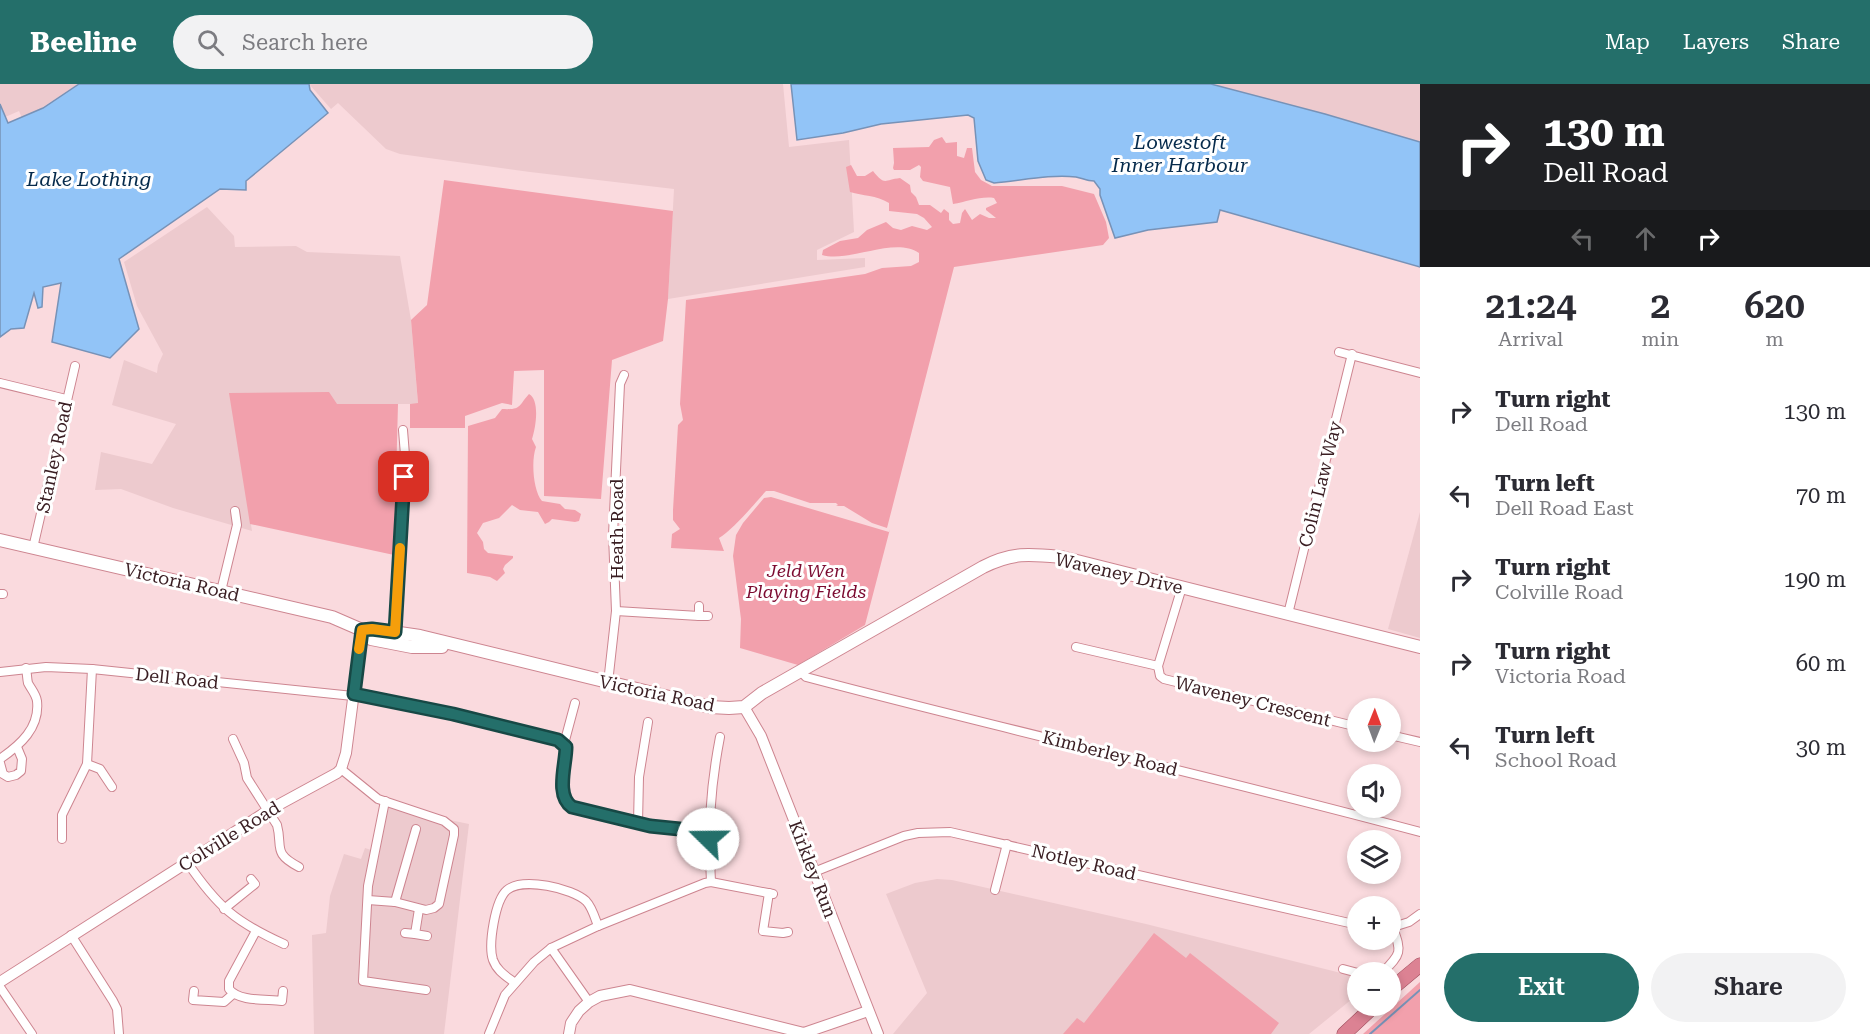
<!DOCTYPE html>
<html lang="en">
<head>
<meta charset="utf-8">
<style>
	body { margin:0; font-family:"Roboto Serif",serif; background:#f2f2f3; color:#2b2b33; height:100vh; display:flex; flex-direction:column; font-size:22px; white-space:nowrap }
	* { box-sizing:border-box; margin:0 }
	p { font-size:20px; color:#7c7c81 }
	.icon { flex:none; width:33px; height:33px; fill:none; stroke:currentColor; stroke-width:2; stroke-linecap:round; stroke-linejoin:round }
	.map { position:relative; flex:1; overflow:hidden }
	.panel { display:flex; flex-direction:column; background:#fff; width:450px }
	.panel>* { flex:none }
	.hud { background:#202124; color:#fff; overflow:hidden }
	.needle { width:39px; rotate:1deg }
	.fabs { position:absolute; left:1347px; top:614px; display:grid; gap:12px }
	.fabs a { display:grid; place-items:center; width:54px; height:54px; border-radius:50%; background:#fff; box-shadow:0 3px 9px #0003; font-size:30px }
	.pin { position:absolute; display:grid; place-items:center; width:51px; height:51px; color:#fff; margin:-26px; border-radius:12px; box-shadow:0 3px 9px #0006 }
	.me { position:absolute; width:66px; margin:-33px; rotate:292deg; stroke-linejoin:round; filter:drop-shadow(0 0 4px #0008) }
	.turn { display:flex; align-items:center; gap:21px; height:126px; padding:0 24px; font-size:27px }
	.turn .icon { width:78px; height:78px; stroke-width:2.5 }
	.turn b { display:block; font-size:42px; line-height:51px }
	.lanes { display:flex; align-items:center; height:57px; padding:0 24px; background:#0003; justify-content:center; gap:30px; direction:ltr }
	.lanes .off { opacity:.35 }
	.eta { display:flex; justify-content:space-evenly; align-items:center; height:102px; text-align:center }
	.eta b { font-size:36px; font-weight:600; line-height:42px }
	.button { display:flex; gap:12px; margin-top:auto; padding:12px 24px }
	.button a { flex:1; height:69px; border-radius:36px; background:#246f6a; color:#fff; font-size:24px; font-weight:600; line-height:69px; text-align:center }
	.button a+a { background:#f2f2f3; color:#2b2b33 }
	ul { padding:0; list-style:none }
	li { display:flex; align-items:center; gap:18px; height:84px; padding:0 24px }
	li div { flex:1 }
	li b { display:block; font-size:22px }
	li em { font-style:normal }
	header { display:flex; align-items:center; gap:36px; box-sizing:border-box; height:84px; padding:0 30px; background:#246f6a; color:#fff }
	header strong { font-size:28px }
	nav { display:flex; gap:33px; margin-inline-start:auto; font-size:21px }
	.search { width:420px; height:54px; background:#f2f2f3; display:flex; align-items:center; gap:15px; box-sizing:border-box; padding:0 21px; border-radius:33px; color:#7c7c81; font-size:22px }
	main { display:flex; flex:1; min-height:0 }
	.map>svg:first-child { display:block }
</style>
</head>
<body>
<header>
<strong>Beeline</strong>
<div class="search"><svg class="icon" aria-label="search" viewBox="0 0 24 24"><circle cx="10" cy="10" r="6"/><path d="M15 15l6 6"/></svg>Search here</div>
<nav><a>Map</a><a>Layers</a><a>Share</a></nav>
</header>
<main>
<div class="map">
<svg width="1420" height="950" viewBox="0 0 1420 950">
	<rect width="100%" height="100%" fill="#fadade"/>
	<!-- built -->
	<g fill="#edcace">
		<polygon points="0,0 78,0 40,25 22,34 19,27 3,34 0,28"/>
		<polygon points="309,0 783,0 789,63 849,56 854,148 817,166 817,176 865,174 865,183 668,215 674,105 530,88 400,70 386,65 338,19 331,25"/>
		<polygon points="1208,0 1420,0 1420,58 1404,55"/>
		<polygon points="207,123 234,152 235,163 296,162 307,168 400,172 411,236 418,320 337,320 230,309 252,447 173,424 121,405 95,406 101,368 152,380 176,340 112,321 124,276 157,289 158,281 163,270 137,222 124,178"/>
		<polygon points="1420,428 1420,554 1388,545"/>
		<polygon points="387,723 469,740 444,950 314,950 312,851 326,849 330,812 344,770 361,775 365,764 377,768"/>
		<polygon points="937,795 952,796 1146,840 1357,893 1357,911 1309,950 893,950 927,909 886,810 915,799"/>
	</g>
	<!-- green -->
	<g fill="#f2a0ac">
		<path d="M 942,53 L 946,59 L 957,58 L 957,72 L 964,74 L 967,64 L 972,64 L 975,88 L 981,96 L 992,102 L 1062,102 L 1094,110 L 1106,138 L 1109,154 L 1103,161 L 954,183 L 887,444 L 872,439 L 844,422 L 836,422 L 838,421 L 836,419 L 810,419 L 774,407 L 766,407 C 755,419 733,446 719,454 L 724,467 L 671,464 L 672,450 L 680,445 L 673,436 L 673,426 L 678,341 L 683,336 L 680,320 L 686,216 L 865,190 L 882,184 L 911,182 L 919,178 L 919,169 C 894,152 850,179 822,171 L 823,166 L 840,157 L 858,154 L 867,146 L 886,138 L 893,144 L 901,146 L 912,142 L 927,146 L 932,143 L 924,134 L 917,130 L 889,127 L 889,119 C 876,111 863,112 850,108 L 846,83 L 851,81 L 857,92 L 865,92 L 873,87 C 885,102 884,96 900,94 L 910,101 L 911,108 L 916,113 L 919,121 L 930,121 L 941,129 L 944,125 L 949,129 L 949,136 L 953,140 L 960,139 L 962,129 L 965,125 L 972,136 L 980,130 L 989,134 L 996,134 L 986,126 L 986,124 L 997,119 L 994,114 C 980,112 967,118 953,120 L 950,103 L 923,97 L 920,93 L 921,83 L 919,81 L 910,86 L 894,86 L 893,84 L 894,79 L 893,64 L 929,63 L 934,56 Z"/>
		<polygon points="444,96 673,127 668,215 663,257 612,276 601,415 544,412 544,286 514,287 512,321 502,319 465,332 465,344 410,344 410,320 418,319 411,236 427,221"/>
		<polygon points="329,308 337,320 398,320 394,471 250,440 229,309"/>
		<path d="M 529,310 C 540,316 536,343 532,355 L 536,363 C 531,376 533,407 542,417 L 560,420 L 565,425 L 575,426 L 581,430 L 579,437 L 575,438 L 552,435 L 549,438 L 545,440 L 538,428 L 520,426 L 512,421 L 499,434 L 483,439 L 477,449 L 483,458 L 484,465 L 488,469 L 513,472 L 513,474 L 505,481 L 503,485 L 505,489 L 497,497 L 490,493 L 467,489 L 468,342 L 495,334 L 502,325 C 522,326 518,322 529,310 Z"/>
		<polygon points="771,413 889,448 890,445 865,541 798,581 740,564 741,535 733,472 736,451 743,439 764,414"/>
		<polygon points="1154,849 1186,874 1190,869 1279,939 1271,950 1063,950 1077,934 1084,939"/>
		<polygon points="1420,898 1420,950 1363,950"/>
	</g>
	<!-- water -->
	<g fill="#92c4f7" stroke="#7792b7" stroke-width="1.5">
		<polygon points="79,0 309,0 310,6 328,29 246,97 246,106 220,105 119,175 139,245 110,274 52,258 61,199 43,203 42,223 38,224 34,209 24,244 11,245 0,253 0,20 8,39 43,24"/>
		<path d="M 791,0 L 1211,0 L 1325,30 L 1420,58 L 1420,183 L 1220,126 L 1217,138 L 1148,146 L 1115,154 L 1100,111 L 1100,105 L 1094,97 C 1087,97 1082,94 1076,93 C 1049,90 1020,97 994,99 L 986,96 L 978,77 L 974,34 L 968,31 L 881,40 L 843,49 L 797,56 Z"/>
	</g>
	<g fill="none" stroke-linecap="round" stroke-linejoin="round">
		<!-- stream -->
		<polyline stroke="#7792b7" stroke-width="2" points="1370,950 1420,906"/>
		<defs>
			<g id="minor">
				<polyline points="1339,268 1420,289"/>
				<polyline points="0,299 66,315"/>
				<polyline points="33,464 75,282"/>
				<polyline points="1182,503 1158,582 1160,592 1164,595 1358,643"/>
				<polyline points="221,507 237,441 235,427"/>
				<polyline points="0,510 3,510"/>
				<polyline points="616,527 699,532 699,522"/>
				<polyline points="1288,530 1352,270"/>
				<polyline points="699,532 708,532"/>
				<polyline points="395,548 405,371 403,346"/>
				<polyline points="1076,563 1158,582"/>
				<polyline points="0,588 46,583 92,585 353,612"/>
				<path d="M 801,588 L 806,593 C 1010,647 1216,693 1420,748"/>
				<polyline points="608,599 616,527 613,451 620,300 624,291"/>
				<polyline points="353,610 453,630 558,656 564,660"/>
				<path d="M 575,619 L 564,660 L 566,666 C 564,686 555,714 576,725 L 650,742 L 709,748"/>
				<polyline points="1390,651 1420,658"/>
				<path d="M 233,655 L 244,679 L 247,694 L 277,741 C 283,763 272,769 299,783"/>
				<path d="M 0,675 C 20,661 40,644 37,617 C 36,610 31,605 28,599 C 27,595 27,589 26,584"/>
				<polyline points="0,679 3,690 8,693 16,691 21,687 22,675 17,663"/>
				<polyline points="87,680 100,685 112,703"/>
				<polyline points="341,685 378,715 444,737 454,745 454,751 439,820 434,824 426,826 395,818 368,816"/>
				<polyline points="385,717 368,802 363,897 426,906"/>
				<polyline points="638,739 639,693 648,638"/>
				<polyline points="62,755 62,731 87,680 92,585"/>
				<path d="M 187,778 C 217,822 235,838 284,860"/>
				<polyline points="814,788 904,752 918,749 950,748 1358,841"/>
				<path d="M 711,798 C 708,745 710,705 720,653"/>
				<polyline points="995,806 1007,760"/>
				<polyline points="769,809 763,847 783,849 788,848"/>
				<polyline points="395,818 416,745"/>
				<polyline points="224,825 255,800 251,795"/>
				<polyline points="419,825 415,850 427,852"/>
				<polyline points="1390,844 1409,838 1420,830"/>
				<path d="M 256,847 L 229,897 L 229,905 C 239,918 267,915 282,917 L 283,907"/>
				<polyline points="405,849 415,850"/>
				<polyline points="71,851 113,917 117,925 119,950"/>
				<polyline points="551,864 589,918"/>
				<polyline points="1343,885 1358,889"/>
				<path d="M 1383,888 C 1401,870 1402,868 1393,844"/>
				<path d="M 515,899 C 506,892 497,887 493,876 C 488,861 495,816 507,806 C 523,793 572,804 586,817 C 592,823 595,834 598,842"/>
				<polyline points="0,903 32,950"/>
				<polyline points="194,907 193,916 224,918 233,910"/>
				<polyline points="489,950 505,911 534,878 551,864 598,842 705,799 711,798 773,810"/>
			</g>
			<g id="tertiary">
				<polyline points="744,623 761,652 878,950"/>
				<polyline points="0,898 269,726 337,689 341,685 346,669 362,546"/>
				<polyline points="569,950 571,939 579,927 589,918 600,912 630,906 804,949 868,927"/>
			</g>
			<g id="secondary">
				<polyline points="0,456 332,533 362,546 371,555 412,563 442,563"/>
				<path d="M 362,546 L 372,545 L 420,552 L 710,623 L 729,624 L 744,623 L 762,609 L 983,483 C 1012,468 1030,470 1061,473 L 1420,563"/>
			</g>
			<g id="trunk">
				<polyline points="1390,906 1420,881"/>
				<polyline points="1344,950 1375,921"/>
			</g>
		</defs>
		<!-- minor casing -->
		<use href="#minor" stroke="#cd8590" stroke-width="10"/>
		<!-- tertiary casing -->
		<use href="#tertiary" stroke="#cd8590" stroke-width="12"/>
		<!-- secondary casing -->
		<use href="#secondary" stroke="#cd8590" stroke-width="14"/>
		<!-- trunk casing -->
		<use href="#trunk" stroke="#9d4a5a" stroke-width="15"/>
		<!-- minor -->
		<use href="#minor" stroke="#fff" stroke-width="8"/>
		<!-- tertiary -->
		<use href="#tertiary" stroke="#fff" stroke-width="10"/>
		<!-- secondary -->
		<use href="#secondary" stroke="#fff" stroke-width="12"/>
		<!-- trunk -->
		<use href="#trunk" stroke="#dc8293" stroke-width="14"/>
	</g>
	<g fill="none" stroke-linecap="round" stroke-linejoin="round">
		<defs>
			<path id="route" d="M 404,393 L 395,548 L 372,545 L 362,546 L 354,610 L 453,630 L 558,656 L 566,663 C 566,681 555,711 572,723 L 650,742 L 709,748 L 708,755"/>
		</defs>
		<!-- route casing -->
		<use href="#route" stroke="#174845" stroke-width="15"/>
		<!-- route -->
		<use href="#route" stroke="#246f6a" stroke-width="10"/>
		<!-- slow -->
		<polyline stroke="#f59e0b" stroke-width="10" points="359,565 362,546 372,545 395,548 400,464"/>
	</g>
	<g text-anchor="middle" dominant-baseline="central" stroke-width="6" stroke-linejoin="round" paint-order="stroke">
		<!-- street labels -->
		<g font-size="18" fill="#391d22" stroke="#fff">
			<text transform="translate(54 373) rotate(-78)">Stanley Road</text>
			<text transform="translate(1320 400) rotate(-76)">Colin Law Way</text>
			<text transform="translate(616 445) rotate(-90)">Heath Road</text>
			<text transform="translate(1119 489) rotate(13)">Waveney Drive</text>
			<text transform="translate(182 498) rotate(13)">Victoria Road</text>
			<text transform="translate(177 594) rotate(6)">Dell Road</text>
			<text transform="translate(657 609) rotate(12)">Victoria Road</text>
			<text transform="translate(1253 617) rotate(14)">Waveney Crescent</text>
			<text transform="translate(1110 669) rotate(14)">Kimberley Road</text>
			<text transform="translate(229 752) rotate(-32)">Colville Road</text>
			<text transform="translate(1084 778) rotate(13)">Notley Road</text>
			<text transform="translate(813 785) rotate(69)">Kirkley Run</text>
		</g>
		<!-- park labels -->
		<g font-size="18" font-style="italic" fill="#7c0b31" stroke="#fff">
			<text x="806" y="486">Jeld Wen<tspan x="806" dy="21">Playing Fields</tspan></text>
		</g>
		<!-- water labels -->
		<g font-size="20" font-style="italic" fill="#062b4c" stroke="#fff">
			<text x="1180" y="58">Lowestoft<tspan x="1180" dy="23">Inner Harbour</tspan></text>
			<text x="89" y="95">Lake Lothing</text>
		</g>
	</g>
</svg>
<div class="fabs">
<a><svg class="needle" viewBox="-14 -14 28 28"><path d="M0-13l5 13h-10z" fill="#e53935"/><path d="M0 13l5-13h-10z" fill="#7c7c81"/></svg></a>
<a><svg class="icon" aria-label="sound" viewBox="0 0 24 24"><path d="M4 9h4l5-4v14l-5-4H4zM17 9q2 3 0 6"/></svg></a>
<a><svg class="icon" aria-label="layers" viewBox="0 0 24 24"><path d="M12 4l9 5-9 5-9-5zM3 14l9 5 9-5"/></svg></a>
<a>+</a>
<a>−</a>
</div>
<div class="pin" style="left:404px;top:393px;background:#d93025"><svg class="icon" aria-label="arrive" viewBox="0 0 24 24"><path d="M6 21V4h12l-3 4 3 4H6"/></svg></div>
<svg class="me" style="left:708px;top:755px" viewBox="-20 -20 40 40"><circle r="19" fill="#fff"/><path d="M0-13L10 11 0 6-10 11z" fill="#246f6a"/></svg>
</div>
<section class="panel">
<div class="hud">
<div class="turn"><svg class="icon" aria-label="right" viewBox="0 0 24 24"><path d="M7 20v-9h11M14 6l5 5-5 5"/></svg><div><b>130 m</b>Dell Road</div></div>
<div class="lanes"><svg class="icon off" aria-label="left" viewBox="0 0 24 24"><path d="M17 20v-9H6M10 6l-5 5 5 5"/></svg><svg class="icon off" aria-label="ahead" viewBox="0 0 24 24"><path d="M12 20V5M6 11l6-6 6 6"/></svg><svg class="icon" aria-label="right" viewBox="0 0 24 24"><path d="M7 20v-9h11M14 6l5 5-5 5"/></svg></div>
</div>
<div class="eta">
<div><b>21:24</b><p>Arrival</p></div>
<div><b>2</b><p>min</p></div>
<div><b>620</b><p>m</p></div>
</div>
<ul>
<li><svg class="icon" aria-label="right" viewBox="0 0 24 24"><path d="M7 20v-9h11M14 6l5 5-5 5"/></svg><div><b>Turn right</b><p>Dell Road</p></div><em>130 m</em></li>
<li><svg class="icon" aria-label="left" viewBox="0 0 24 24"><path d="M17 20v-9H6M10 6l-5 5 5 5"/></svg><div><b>Turn left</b><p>Dell Road East</p></div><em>70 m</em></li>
<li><svg class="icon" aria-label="right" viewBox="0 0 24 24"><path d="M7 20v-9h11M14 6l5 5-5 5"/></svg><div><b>Turn right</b><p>Colville Road</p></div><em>190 m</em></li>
<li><svg class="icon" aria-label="right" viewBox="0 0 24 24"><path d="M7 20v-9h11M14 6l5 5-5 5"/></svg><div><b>Turn right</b><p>Victoria Road</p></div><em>60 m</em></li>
<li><svg class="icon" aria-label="left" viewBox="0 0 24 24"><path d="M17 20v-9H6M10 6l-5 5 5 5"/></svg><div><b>Turn left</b><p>School Road</p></div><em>30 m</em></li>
</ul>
<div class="button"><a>Exit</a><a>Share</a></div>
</section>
</main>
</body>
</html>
